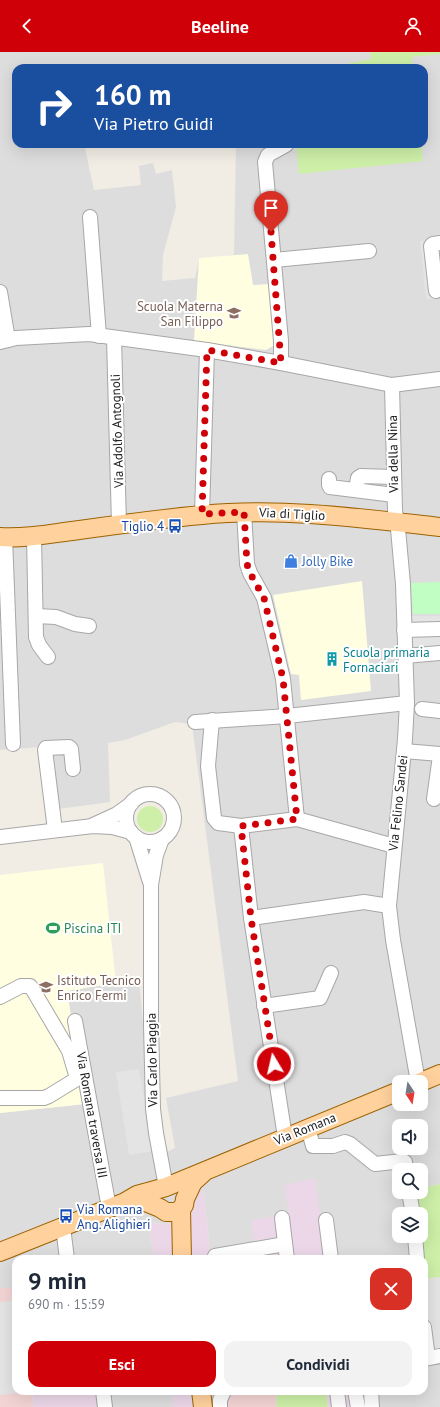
<!DOCTYPE html>
<html lang="it">
<head>
<meta charset="utf-8">
<style>
	body { margin:0; font-family:"PT Sans",sans-serif; background:#f2f2f3; color:#1f2937; height:100vh; display:flex; flex-direction:column; font-size:15px; white-space:nowrap }
	* { box-sizing:border-box; margin:0 }
	p { font-size:13px; color:#747a83 }
	.icon { flex:none; width:22px; height:22px; fill:none; stroke:currentColor; stroke-width:2; stroke-linecap:round; stroke-linejoin:round }
	.map { position:relative; flex:1; overflow:hidden }
	.sheet { position:absolute; left:12px; top:1203px; width:416px; height:140px; display:flex; flex-direction:column; background:#fff; border-radius:12px; box-shadow:0 4px 16px #0002 }
	.sheet>* { flex:none }
	.banner { position:absolute; left:12px; top:12px; width:416px; height:84px; border-radius:12px; box-shadow:0 4px 16px #0002; background:#1a4fa0; color:#fff; overflow:hidden }
	.needle { width:26px; rotate:168deg }
	.tools { position:absolute; left:392px; top:1023px; display:grid; gap:8px }
	.tools a { display:grid; place-items:center; width:36px; height:36px; border-radius:8px; background:#fff; box-shadow:0 4px 16px #0002; font-size:20px }
	.pin { position:absolute; display:grid; place-items:center; width:34px; height:34px; color:#fff; margin:-41px -17px; border-radius:50% 50% 50% 0; rotate:-45deg; box-shadow:0 0 4px #0007 }
	.pin .icon { rotate:45deg }
	.me { position:absolute; width:44px; margin:-22px; rotate:351deg; stroke-linejoin:round; filter:drop-shadow(0 0 3px #0008) }
	.turn { display:flex; align-items:center; gap:14px; height:84px; padding:0 16px; font-size:18px }
	.turn .icon { width:52px; height:52px; stroke-width:2.5 }
	.turn b { display:block; font-size:28px; line-height:34px }
	.round { display:grid; place-items:center; flex:none; width:42px; height:42px; border-radius:12px; background:#f2f2f3 }
	.overview { display:flex; align-items:center; justify-content:space-between; height:68px; padding:0 16px }
	h1 { font-size:24px; font-weight:700; line-height:30px }
	.action { display:flex; gap:8px; margin-top:auto; padding:8px 16px }
	.action a { flex:1; height:46px; border-radius:12px; background:#d00008; color:#fff; font-size:16px; font-weight:700; line-height:46px; text-align:center }
	.action a+a { background:#f2f2f3; color:#1f2937 }
	header { display:flex; justify-content:space-between; align-items:center; height:52px; padding:0 16px; background:#d00008; color:#fff; font-size:18px; font-weight:700 }
	.map>svg:first-child { display:block }
</style>
</head>
<body>
<header><svg class="icon" aria-label="back" viewBox="0 0 24 24"><path d="M15 5l-7 7 7 7"/></svg>Beeline<svg class="icon" aria-label="person" viewBox="0 0 24 24"><circle cx="12" cy="8" r="4"/><path d="M4 21q1-7 8-7t8 7"/></svg></header>
<div class="map">
<svg width="440" height="1355" viewBox="0 0 440 1355">
	<rect width="100%" height="100%" fill="#f1ede5"/>
	<!-- residential -->
	<g fill="#dedddd" fill-rule="evenodd">
		<path d="M 0,0 L 440,0 L 440,1132 L 421,1136 L 421,1118 L 399,1118 L 399,1140 L 412,1140 L 416,1162 L 399,1162 L 399,1184 L 421,1184 L 422,1186 L 426,1227 L 440,1225 L 440,1355 L 368,1355 L 367,1339 L 424,1339 L 424,1207 L 326,1207 L 289,1162 L 252,1169 L 254,1191 L 210,1198 L 203,1136 L 188,1164 L 166,1172 L 149,1171 L 154,1207 L 16,1207 L 16,1236 L 0,1236 L 0,1061 L 85,1052 L 67,939 L 139,927 L 155,1106 L 175,1096 L 166,1046 L 238,1029 L 192,672 L 175,670 L 125,688 L 108,691 L 110,750 L 51,758 L 42,695 L 0,698 ZM 16,16 L 424,16 L 424,92 L 236,92 L 234,203 L 199,208 L 195,226 L 162,229 L 163,203 L 176,155 L 172,118 L 156,122 L 153,111 L 139,114 L 141,133 L 94,138 L 85,96 L 106,92 L 16,92 ZM 399,1030 L 421,1030 L 421,1052 L 399,1052 ZM 399,1074 L 421,1074 L 421,1096 L 399,1096 Z"/>
		<polygon points="100,1339 172,1339 174,1355 103,1355"/>
	</g>
	<!-- commercial -->
	<g fill="#f3d4d4">
		<polygon points="0,1236 16,1236 16,1339 32,1339 33,1355 0,1355"/>
		<polygon points="215,1339 276,1339 277,1355 196,1355 194,1342"/>
	</g>
	<!-- industrial -->
	<g fill="#ebd7e8">
		<polygon points="315,1126 326,1207 154,1207 149,1171 166,1172 188,1164 203,1135 210,1198 253,1191 252,1168 289,1162 284,1133"/>
		<polygon points="32,1339 100,1339 103,1355 33,1355"/>
		<polygon points="172,1339 215,1339 194,1342 196,1355 173,1355"/>
		<polygon points="326,1339 367,1339 368,1355 328,1355"/>
	</g>
	<!-- education -->
	<g fill="#fffee1">
		<polygon points="248,202 253,233 269,232 276,290 273,294 266,298 194,289 199,206"/>
		<polygon points="362,529 371,639 301,648 299,623 291,622 273,543"/>
		<polygon points="103,811 116,931 67,939 85,1052 0,1061 0,823"/>
	</g>
	<!-- grass -->
	<g fill="#cdefa8">
		<polygon points="370,0 440,0 440,2 412,5 413,16 325,16 371,7"/>
		<polygon points="296,92 421,92 423,109 299,122"/>
		<circle cx="150" cy="767" r="13"/>
		<polygon points="440,1132 440,1225 426,1227 421,1183 421,1162 416,1162 412,1140 421,1140 421,1136"/>
		<polygon points="276,1339 326,1339 328,1355 277,1355"/>
	</g>
	<!-- park -->
	<polygon fill="#c0fec3" points="440,530 440,562 413,562 411,531"/>
	<!-- parking -->
	<g fill="#e4e4e4">
		<polygon points="440,187 440,246 426,247 420,189"/>
		<polygon points="410,564 440,564 440,596 412,599"/>
		<polygon points="139,1017 153,1099 129,1103 116,1020"/>
		<polygon points="440,1225 440,1297 432,1299 424,1227"/>
		<polygon points="16,1248 16,1339 28,1339 28,1340 0,1343 0,1250"/>
	</g>
	<g fill="none" stroke-linecap="round" stroke-linejoin="round">
		<defs>
			<g id="minor">
				<polyline points="90,165 99,284"/>
				<polyline points="274,208 369,199"/>
				<polyline points="436,239 431,194 433,192 440,191"/>
				<polyline points="0,240 8,288"/>
				<polyline points="114,286 119,473"/>
				<polyline points="0,290 16,286 89,282 207,298 281,311 392,333 440,327"/>
				<polyline points="281,311 281,289 265,110 268,103 286,93"/>
				<polyline points="392,333 395,459 398,477 403,532 407,651 405,687 389,854 393,888 418,1030"/>
				<polyline points="329,427 329,433 330,435 394,443"/>
				<polyline points="356,438 358,426 361,424 394,425"/>
				<polyline points="244,460 247,512 250,521 264,546 283,627 297,767"/>
				<polyline points="202,462 207,298"/>
				<polyline points="34,484 36,585 39,593 48,605"/>
				<polyline points="5,485 13,692"/>
				<polyline points="36,564 56,565 75,572 89,574"/>
				<polyline points="404,578 440,577"/>
				<polyline points="405,604 440,601"/>
				<polyline points="422,657 440,659"/>
				<polyline points="212,668 208,714 214,766 218,771 241,774 297,767 394,794"/>
				<polyline points="195,670 287,664 407,651"/>
				<polyline points="404,699 440,702"/>
				<circle cx="150" cy="766" r="24"/>
				<polyline points="434,747 440,704"/>
				<polyline points="93,773 117,762 131,752"/>
				<polyline points="241,774 251,866 285,1085"/>
				<polyline points="55,778 45,698 46,696 69,695 71,697 73,717"/>
				<polyline points="0,785 93,774 112,775 131,780"/>
				<polyline points="136,785 150,830"/>
				<polyline points="162,787 156,803 151,833 151,972 153,1057 156,1081 166,1135"/>
				<polyline points="251,866 364,850 389,854"/>
				<polyline points="0,945 21,934 30,934 33,938 69,999 77,1026 75,1028 49,1044 44,1046 0,1046"/>
				<polyline points="264,954 320,946 331,921"/>
				<polyline points="75,969 109,1156"/>
				<polyline points="308,1076 313,1094 333,1094 345,1090 350,1092 375,1112 403,1109 405,1110 406,1118"/>
				<polyline points="409,1140 413,1162"/>
				<polyline points="282,1166 287,1207"/>
				<polyline points="326,1168 331,1207"/>
				<polyline points="63,1175 67,1207"/>
				<polyline points="415,1184 417,1207"/>
				<polyline points="215,1207 215,1204 285,1192"/>
				<polyline points="424,1275 428,1306"/>
				<polyline points="424,1307 440,1304"/>
				<polyline points="103,1339 105,1355"/>
				<polyline points="337,1339 339,1355"/>
				<polyline points="355,1339 358,1355"/>
				<polyline points="371,1339 372,1355"/>
				<polyline points="220,1355 220,1348 224,1339"/>
			</g>
			<g id="major">
				<path d="M 0,485 C 24,487 49,482 72,479 C 115,473 158,467 202,463 C 281,455 361,466 440,475"/>
				<polyline points="421,1030 440,1022"/>
				<polyline points="130,1149 143,1149 160,1156 166,1160 176,1160 181,1157 184,1153 185,1147 193,1130 203,1121"/>
				<polyline points="181,1157 182,1207"/>
				<polyline points="0,1200 125,1150 137,1143 166,1135 399,1039"/>
				<polyline points="201,1339 203,1355"/>
			</g>
		</defs>
		<!-- minor casing -->
		<use href="#minor" stroke="#a7a7a7" stroke-width="16"/>
		<!-- major casing -->
		<use href="#major" stroke="#9c6200" stroke-width="20"/>
		<!-- minor -->
		<use href="#minor" stroke="#fff" stroke-width="14"/>
		<!-- major -->
		<use href="#major" stroke="#ffd19d" stroke-width="18"/>
	</g>
	<g fill="none" stroke-linecap="round" stroke-linejoin="round">
		<!-- route -->
		<polyline stroke="#d00008" stroke-width="7" stroke-dasharray="0 12.6" points="271,180 281,311 207,298 202,462 244,460 247,512 250,521 264,546 283,627 297,767 241,774 251,866 274,1012"/>
	</g>
	<!-- icons -->
	<defs>
		<symbol id="school-bare" viewBox="-9 -9 18 18"><path d="M0-5L7-2L0 1L-7-2ZM-4 1L0 2.5L4 1V4Q0 6-4 4Z" fill="#8d6e63" stroke="#fff" stroke-width="2.5" paint-order="stroke"/></symbol>
		<symbol id="bus-bare" viewBox="-9 -9 18 18"><path d="M-5-6H5V4H4V6H2V4H-2V6H-4V4H-5ZM-3.5-4V0h7V-4ZM-3.5 1.2v1.5H-2V1.2ZM2 1.2v1.5H3.5V1.2Z" fill="#1a4fb4" stroke="#fff" stroke-width="2.5" paint-order="stroke"/></symbol>
		<symbol id="shop-bare" viewBox="-9 -9 18 18"><path d="M-5-2.5h2.3a2.7 3.5 0 0 1 5.4 0H5L5.5 6h-11ZM-1.5-2.5h3a1.5 2.3 0 0 0-3 0Z" fill="#3f7fe0" stroke="#fff" stroke-width="2.5" paint-order="stroke"/></symbol>
		<symbol id="building-bare" viewBox="-9 -9 18 18"><path d="M-4-6H4V6H1V3H-1V6H-4ZM-2.5-4.3h1.7v1.8h-1.7ZM.8-4.3h1.7v1.8H.8ZM-2.5-1h1.7V.8h-1.7ZM.8-1h1.7V.8H.8Z" fill="#0f9aa8" stroke="#fff" stroke-width="2.5" paint-order="stroke"/></symbol>
		<symbol id="stadium-bare" viewBox="-9 -9 18 18"><path d="M0-5a6.5 5 0 1 0 0 10a6.5 5 0 1 0 0-10ZM-3.5-1.8h7v3.6h-7Z" fill="#2e9e5b" stroke="#fff" stroke-width="2.5" paint-order="stroke"/></symbol>
	</defs>
	<g fill-rule="evenodd">
		<use href="#school-bare" x="224" y="251" width="20" height="20"/>
		<use href="#bus-bare" x="165" y="464" width="20" height="20"/>
		<use href="#shop-bare" x="281" y="499" width="20" height="20"/>
		<use href="#building-bare" x="322" y="597" width="20" height="20"/>
		<use href="#stadium-bare" x="43" y="866" width="20" height="20"/>
		<use href="#school-bare" x="36" y="925" width="20" height="20"/>
		<use href="#bus-bare" x="56" y="1154" width="20" height="20"/>
	</g>
	<g text-anchor="middle" dominant-baseline="central" stroke-width="4" stroke-linejoin="round" paint-order="stroke">
		<!-- education labels -->
		<g font-size="13" fill="#785e54" stroke="#fff" text-anchor="end">
			<text x="223" y="254">Scuola Materna<tspan x="223" dy="15">San Filippo</tspan></text>
			<text x="57" y="928" text-anchor="start">Istituto Tecnico<tspan x="57" dy="15">Enrico Fermi</tspan></text>
		</g>
		<!-- street labels -->
		<g font-size="13" fill="#202020" stroke="#fff">
			<text transform="translate(117 379) rotate(-92)">Via Adolfo Antognoli</text>
			<text transform="translate(393 402) rotate(-91)">Via della Nina</text>
			<text transform="translate(292 462) rotate(3)">Via di Tiglio</text>
			<text transform="translate(398 751) rotate(-84)">Via Felino Sandei</text>
			<text transform="translate(152 1008) rotate(-91)">Via Carlo Piaggia</text>
			<text transform="translate(92 1063) rotate(80)">Via Romana traversa III</text>
			<text transform="translate(305 1077) rotate(-22)">Via Romana</text>
		</g>
		<!-- transit labels -->
		<g font-size="13" fill="#164399" stroke="#fff" text-anchor="end">
			<text x="164" y="474">Tiglio 4</text>
			<text x="77" y="1157" text-anchor="start">Via Romana<tspan x="77" dy="15">Ang. Alighieri</tspan></text>
		</g>
		<!-- shop labels -->
		<g font-size="13" fill="#366cbe" stroke="#fff" text-anchor="start">
			<text x="302" y="509">Jolly Bike</text>
		</g>
		<!-- culture labels -->
		<g font-size="13" fill="#0d838f" stroke="#fff" text-anchor="start">
			<text x="343" y="600">Scuola primaria<tspan x="343" dy="15">Fornaciari</tspan></text>
		</g>
		<!-- leisure labels -->
		<g font-size="13" fill="#27864d" stroke="#fff" text-anchor="start">
			<text x="64" y="876">Piscina ITI</text>
		</g>
	</g>
</svg>
<div class="tools">
<a><svg class="needle" viewBox="-14 -14 28 28"><path d="M0-13l5 13h-10z" fill="#e53935"/><path d="M0 13l5-13h-10z" fill="#747a83"/></svg></a>
<a><svg class="icon" aria-label="sound" viewBox="0 0 24 24"><path d="M4 9h4l5-4v14l-5-4H4zM17 9q2 3 0 6"/></svg></a>
<a><svg class="icon" aria-label="search" viewBox="0 0 24 24"><circle cx="10" cy="10" r="6"/><path d="M15 15l6 6"/></svg></a>
<a><svg class="icon" aria-label="layers" viewBox="0 0 24 24"><path d="M12 4l9 5-9 5-9-5zM3 14l9 5 9-5"/></svg></a>
</div>
<div class="pin" style="left:271px;top:180px;background:#d93025"><svg class="icon" aria-label="arrive" viewBox="0 0 24 24"><path d="M6 21V4h12l-3 4 3 4H6"/></svg></div>
<svg class="me" style="left:274px;top:1012px" viewBox="-20 -20 40 40"><circle r="17" fill="#d00008" stroke="#fff" stroke-width="3"/><path d="M0-11L8 9 0 5-8 9z" fill="#fff"/></svg>
<div class="banner">
<div class="turn"><svg class="icon" aria-label="right" viewBox="0 0 24 24"><path d="M7 20v-9h11M14 6l5 5-5 5"/></svg><div><b>160 m</b>Via Pietro Guidi</div></div>
</div>
<section class="sheet">
<div class="overview"><div><h1>9 min</h1><p>690 m · 15:59</p></div><a class="round" style="background:#d93025;color:#fff"><svg class="icon" aria-label="close" viewBox="0 0 24 24"><path d="M6 6l12 12M18 6L6 18"/></svg></a></div>
<div class="action"><a>Esci</a><a>Condividi</a></div>
</section>
</div>
</body>
</html>
